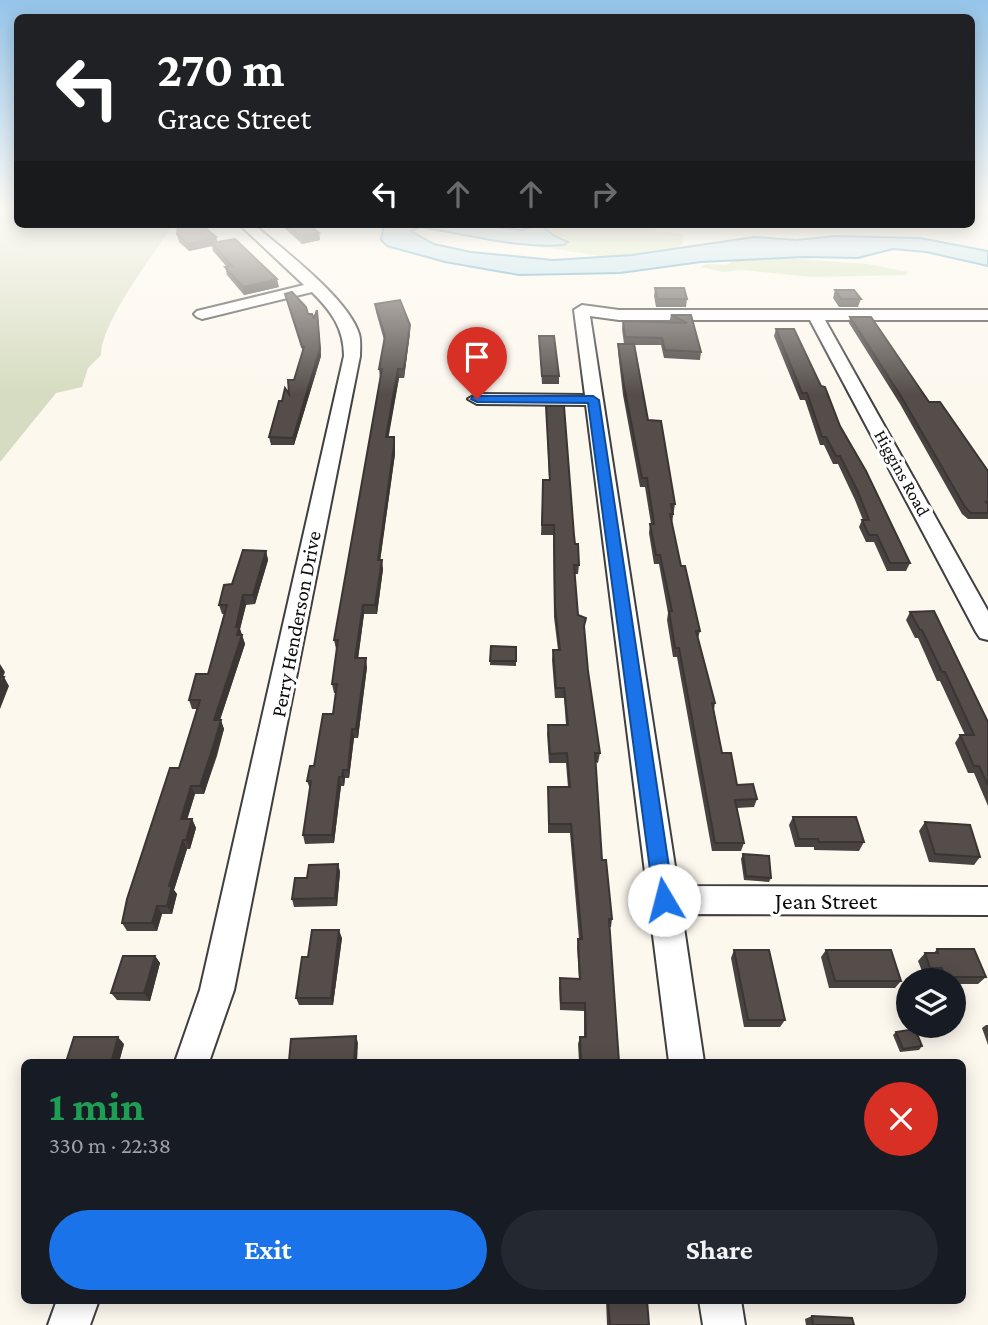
<!DOCTYPE html>
<html lang="en">
<head>
<meta charset="utf-8">
<style>
	body { margin:0; font-family:"Crimson Pro",serif; background:#242831; color:#f1f3f6; height:100vh; display:flex; flex-direction:column; font-size:26px; white-space:nowrap }
	* { box-sizing:border-box; margin:0 }
	p { font-size:23px; color:#9ea1a6 }
	.icon { flex:none; width:38px; height:38px; fill:none; stroke:currentColor; stroke-width:2; stroke-linecap:round; stroke-linejoin:round }
	.map { position:relative; flex:1; overflow:hidden }
	.sheet { position:absolute; left:21px; top:1059px; width:945px; height:245px; display:flex; flex-direction:column; background:#171b24; border-radius:10px; box-shadow:0 4px 18px #0003 }
	.sheet>* { flex:none }
	.top-card { position:absolute; left:14px; top:14px; width:961px; height:214px; border-radius:10px; box-shadow:0 4px 18px #0003; background:#202124; color:#fff; overflow:hidden }
	.buttons { position:absolute; left:896px; top:968px; display:grid; gap:14px }
	.buttons a { display:grid; place-items:center; width:70px; height:70px; border-radius:50%; background:#171b24; box-shadow:0 4px 18px #0003; font-size:35px }
	.pin { position:absolute; display:grid; place-items:center; width:60px; height:60px; color:#fff; margin:-72px -30px; border-radius:50% 50% 50% 0; rotate:-45deg; box-shadow:0 0 7px #0007 }
	.pin .icon { rotate:45deg }
	.me { position:absolute; width:77px; margin:-38px; rotate:352deg; stroke-linejoin:round; filter:drop-shadow(0 0 5px #0008) }
	.turn { display:flex; align-items:center; gap:24px; height:147px; padding:0 28px; font-size:32px }
	.turn .icon { width:91px; height:91px; stroke-width:2.5 }
	.turn b { display:block; font-size:49px; line-height:60px }
	.lanes { display:flex; align-items:center; height:66px; padding:0 28px; background:#0003; justify-content:center; gap:35px; direction:ltr }
	.lanes .off { opacity:.35 }
	.round { display:grid; place-items:center; flex:none; width:74px; height:74px; border-radius:37px; background:#242831 }
	.overview { display:flex; align-items:center; justify-content:space-between; height:119px; padding:0 28px }
	h1 { font-size:42px; font-weight:700; line-height:52px; color:#1e9e55 }
	.primary-button { display:flex; gap:14px; margin-top:auto; padding:14px 28px }
	.primary-button a { flex:1; height:80px; border-radius:42px; background:#1a73e8; color:#fff; font-size:28px; font-weight:700; line-height:80px; text-align:center }
	.primary-button a+a { background:#242831; color:#f1f3f6 }
	.map>svg:first-child { display:block }
</style>
</head>
<body>
<div class="map">
<svg width="988" height="1325" viewBox="0 0 988 1325">
	<rect width="100%" height="100%" fill="#fdf8ee"/>
	<!-- green -->
	<g fill="#d4e3bb">
		<polygon points="510,224 651,224 657,231 683,234 683,243 679,248 607,257 534,246 564,245 566,239 547,230 506,229"/>
		<polygon points="786,258 868,264 908,272 905,275 813,277 741,270 723,272 701,267 706,264 727,265 734,261"/>
	</g>
	<!-- cemetery -->
	<path fill="#d6dcc1" d="M 0,209 L 17,209 L 18,224 L 173,224 C 154,254 101,322 101,355 L 88,368 L 82,387 L 56,393 L 0,462 Z"/>
	<!-- water -->
	<path fill="#b8dfee" stroke="#4898bc" stroke-width="2" d="M 384,224 L 468,224 L 522,230 L 535,226 L 543,227 L 553,235 L 568,242 L 564,245 C 515,249 467,234 419,227 L 411,231 L 434,244 L 471,252 L 553,260 L 632,255 L 754,237 L 796,240 L 836,236 L 920,238 L 988,251 L 988,266 L 926,252 L 893,249 L 858,258 L 804,257 L 701,262 L 620,273 L 519,275 L 445,262 L 387,246 L 381,240 Z"/>
	<g fill="none" stroke-linecap="round" stroke-linejoin="round">
		<defs>
			<g id="minor">
				<path d="M 239,224 L 253,224 C 282,249 348,298 359,334 C 361,341 360,349 360,356 L 234,990 L 209,1062 L 175,1062 L 200,990 L 344,356 C 344,328 331,311 312,292 L 202,319 L 197,317 L 194,314 L 197,311 L 304,285 Z"/>
				<polygon points="582,305 619,310 988,310 988,320 825,320 988,611 988,640 980,638 976,632 810,320 619,320 590,316 678,886 988,887 988,915 682,914 704,1062 669,1062 586,405 477,404 468,399 477,394 585,395 574,310"/>
				<polygon points="57,1300 99,1300 90,1325 48,1325"/>
				<polygon points="699,1300 741,1300 745,1325 703,1325"/>
			</g>
		</defs>
		<!-- minor casing -->
		<use href="#minor" stroke="#3f3f3f" stroke-width="4"/>
		<!-- minor -->
		<use href="#minor" fill="#fff" fill-rule="evenodd"/>
	</g>
	<!-- wall -->
	<g fill="#484240">
		<polygon points="280,224 308,224 319,233 320,240 302,244"/>
		<polygon points="177,234 216,237 217,242 279,287 244,295 227,275 225,267 227,267 213,251 212,246 189,251 179,242"/>
		<polygon points="655,288 687,299 686,307 656,307 654,296"/>
		<polygon points="835,290 861,299 858,307 839,307 833,298"/>
		<polygon points="285,294 308,314 314,318 318,318 321,356 294,445 271,445 269,437 282,401 289,394 303,352"/>
		<polygon points="375,304 410,333 404,378 399,378 388,437 395,446 395,454 380,560 383,569 377,614 364,614 358,658 367,667 358,738 354,738 349,778 345,778 344,786 341,786 334,843 305,844 303,835 310,789 307,781 314,766 333,714 336,693 334,693 332,684 337,649 336,649 334,640 380,378 379,369 384,340 376,312"/>
		<polygon points="671,315 691,315 701,352 700,360 664,358 661,345 635,345 648,420 675,504 672,523 681,566 700,631 698,638 715,703 714,710 722,753 737,785 757,799 754,807 737,808 744,843 741,851 712,851 677,657 673,657 667,620 668,613 659,564 654,564 649,533 650,524 651,524 645,487 640,487 623,395 618,352 618,344 624,344 622,329 623,321 669,323"/>
		<polygon points="850,317 929,402 988,471 988,519 968,519 962,514 900,404 849,323"/>
		<polygon points="776,329 840,426 910,563 906,571 887,571 874,542 866,542 859,527 862,520 863,520 855,500 838,464 833,464 824,445 820,445 805,400 800,400 774,336"/>
		<polygon points="539,336 559,376 559,384 542,384"/>
		<polygon points="546,406 579,565 578,574 575,574 578,615 585,628 584,631 588,671 600,753 598,763 595,762 602,860 612,919 611,927 609,927 619,1062 579,1062 578,1044 580,1037 584,1037 584,1011 560,1010 559,986 560,978 579,979 577,947 578,939 579,939 570,833 548,833 548,787 568,787 566,763 549,763 547,734 548,725 566,725 564,698 555,698 552,660 553,650 558,650 554,617 553,535 541,535 543,480 549,480"/>
		<polygon points="266,551 268,560 255,604 246,605 240,629 245,644 220,720 224,729 217,756 204,794 195,794 187,819 192,819 196,828 190,849 187,849 174,890 177,894 172,914 162,914 157,931 127,931 122,923 179,768 197,709 192,709 189,700 208,674 224,614 222,614 219,605 232,584"/>
		<polygon points="910,612 988,722 988,806 974,773 968,773 955,743 960,735 965,735 940,681 937,681 918,638 915,638 906,620"/>
		<polygon points="491,646 516,647 516,666 490,665"/>
		<polygon points="793,817 864,842 859,851 814,850 814,847 795,847 789,825"/>
		<polygon points="925,822 980,857 974,865 929,862 919,831"/>
		<polygon points="743,854 771,878 769,882 744,880 741,859"/>
		<polygon points="338,864 340,872 337,906 294,907 292,899 307,878"/>
		<polygon points="342,938 333,1005 299,1005 296,998 308,957"/>
		<polygon points="937,949 986,977 978,984 954,984 954,980 937,980 935,976 924,976 918,961 925,953 934,953"/>
		<polygon points="734,950 785,1020 780,1027 744,1027 731,958"/>
		<polygon points="826,950 901,981 895,988 829,988 821,957"/>
		<polygon points="155,956 160,963 150,1001 117,1000 111,993"/>
		<polygon points="986,1025 988,1025 988,1045 982,1028"/>
		<polygon points="896,1032 922,1046 919,1050 900,1052 893,1035"/>
		<polygon points="124,1044 119,1062 66,1062"/>
		<polygon points="606,1300 647,1300 649,1325 607,1325"/>
		<polygon points="812,1316 854,1325 806,1325 805,1319"/>
	</g>
	<!-- shaded-wall -->
	<g fill="#3b3634">
		<polygon points="319,233 320,240 302,244 301,237"/>
		<polygon points="216,237 218,245 212,243 212,246 189,251 187,244"/>
		<polygon points="277,279 279,287 244,295 243,287"/>
		<polygon points="318,318 321,356 294,445 293,438"/>
		<polygon points="410,325 410,333 404,378 404,369"/>
		<polygon points="398,369 399,378 387,446 386,437"/>
		<polygon points="394,437 395,454 379,569 378,560"/>
		<polygon points="266,551 268,560 255,604 253,595"/>
		<polygon points="382,560 383,569 377,614 375,605"/>
		<polygon points="243,595 246,605 240,629 245,644 217,729 214,720"/>
		<polygon points="363,605 364,614 357,667 355,658"/>
		<polygon points="366,658 367,667 358,738 356,729"/>
		<polygon points="0,664 5,672 0,684"/>
		<polygon points="4,677 9,686 0,709 0,686"/>
		<polygon points="221,720 224,729 204,794 200,786"/>
		<polygon points="352,729 354,738 349,778 348,770"/>
		<polygon points="343,770 345,778 344,786 342,777"/>
		<polygon points="339,777 341,786 334,843 332,835"/>
		<polygon points="191,786 195,794 185,827 181,819"/>
		<polygon points="192,819 196,828 190,849 186,840"/>
		<polygon points="183,840 187,849 174,890 177,894 172,914 167,906 169,886"/>
		<polygon points="338,864 340,872 337,906 335,898"/>
		<polygon points="157,906 162,914 157,931 152,923"/>
		<polygon points="339,930 342,938 333,1005 331,998"/>
		<polygon points="155,956 160,963 150,1001 144,993"/>
		<polygon points="356,1036 358,1043 357,1062 354,1062"/>
		<polygon points="118,1037 124,1044 119,1062 115,1062 112,1060"/>
	</g>
	<!-- building -->
	<g fill="#544d4a" stroke="#3b3634" stroke-width="2">
		<polygon points="178,224 201,224 216,237 187,244 177,234"/>
		<polygon points="287,224 308,224 319,233 301,237"/>
		<polygon points="235,239 277,279 243,287 225,267 232,266 212,243"/>
		<polygon points="655,288 684,288 687,299 658,299"/>
		<polygon points="835,290 854,290 861,299 841,299"/>
		<polygon points="292,292 306,307 308,314 312,314 314,318 317,310 320,349 293,438 269,437 279,401 282,401 285,388 289,394 288,380 294,380 304,347 302,347 285,294"/>
		<polygon points="400,300 410,325 404,369 398,369 386,437 394,437 394,446 378,560 382,560 375,605 363,605 355,658 366,658 356,729 352,729 348,770 343,770 342,777 339,777 332,835 303,835 311,781 307,781 310,766 314,766 323,714 333,714 337,684 332,684 338,640 334,640 382,369 379,369 385,336 375,304"/>
		<polygon points="671,315 691,315 701,352 665,350 662,338 625,337 623,321 687,323"/>
		<polygon points="850,317 871,317 929,402 940,402 988,471 988,502 986,502 988,504 988,513 971,513 965,507 902,398"/>
		<polygon points="776,329 794,329 821,386 825,387 840,426 866,471 910,563 890,563 877,535 869,535 862,520 869,520 858,492 840,456 836,456 826,437 822,437 807,393 802,393"/>
		<polygon points="539,336 554,336 559,376 542,376"/>
		<polygon points="618,344 634,344 648,420 661,421 675,504 671,504 673,514 670,514 681,566 685,566 700,631 696,631 715,703 712,703 722,753 731,753 737,785 753,784 757,799 735,800 744,843 715,843 679,648 675,648 669,611 672,611 660,555 656,555 650,524 654,524 647,478 642,478 624,386"/>
		<polygon points="546,406 564,406 574,535 575,544 578,544 579,565 574,565 578,615 586,618 584,626 588,671 600,753 595,753 602,860 606,860 612,919 609,919 619,1062 581,1062 580,1037 586,1037 585,1003 561,1003 560,978 580,979 578,939 582,939 571,824 549,824 548,787 570,787 567,753 550,754 548,725 568,725 564,688 556,688 553,650 560,650 555,607 554,525 542,525 543,480 550,480"/>
		<polygon points="243,550 266,551 253,595 243,595 236,627 239,627 237,635 242,635 214,720 221,720 213,747 200,786 191,786 181,819 192,819 186,840 183,840 169,886 172,886 167,906 157,906 152,923 122,923 127,899 170,768 179,768 200,700 189,700 196,674 208,674 227,605 219,605 224,585 232,584"/>
		<polygon points="934,611 988,722 988,785 979,766 974,766 960,735 974,735 945,672 942,672 922,630 920,630 910,612"/>
		<polygon points="491,646 516,647 516,661 490,661"/>
		<polygon points="0,677 4,677 0,686"/>
		<polygon points="793,817 856,817 864,842 819,842 818,839 799,839"/>
		<polygon points="925,822 970,825 980,857 935,854"/>
		<polygon points="743,854 769,856 771,878 746,876"/>
		<polygon points="338,864 335,898 292,899 295,878 307,878 309,865"/>
		<polygon points="312,930 339,930 331,998 296,998 302,957 308,957"/>
		<polygon points="937,949 974,949 986,977 945,977 942,968 930,968 925,953 938,953"/>
		<polygon points="734,950 769,950 785,1020 748,1020"/>
		<polygon points="826,950 891,950 901,981 835,981"/>
		<polygon points="123,956 155,956 144,993 111,993"/>
		<polygon points="915,1029 922,1046 903,1049 896,1032"/>
		<polygon points="356,1036 354,1062 289,1061 291,1039"/>
		<polygon points="74,1037 118,1037 112,1060 101,1060 100,1062 66,1062"/>
		<polygon points="608,1300 647,1300 649,1325 610,1325"/>
		<polygon points="812,1316 852,1318 854,1325 813,1325"/>
	</g>
	<!-- sky -->
	<linearGradient id="sky" x2="0" y2="1"><stop stop-color="#95c5ea"/><stop offset="0.53" stop-color="#fefcf7"/><stop offset="1" stop-color="#fefcf7" stop-opacity="0"/></linearGradient>
	<rect width="988" height="395" fill="url(#sky)"/>
	<!-- route -->
	<polygon fill="#1a73e8" stroke="#114b97" stroke-width="2" points="473,396 593,396 599,400 674,900 671,906 664,909 657,906 654,900 588,403 477,402 471,399"/>
	<g text-anchor="middle" dominant-baseline="central" stroke-width="7" stroke-linejoin="round" paint-order="stroke">
		<!-- far-street labels -->
		<g font-size="18" fill="#0c0c0c" stroke="#fff">
			<text transform="translate(902 473) rotate(61)">Higgins Road</text>
		</g>
		<!-- street labels -->
		<g font-size="21" fill="#0c0c0c" stroke="#fff">
			<text transform="translate(296 624) rotate(-79)">Perry Henderson Drive</text>
		</g>
		<!-- near-street labels -->
		<g font-size="24" fill="#0c0c0c" stroke="#fff">
			<text x="826" y="900">Jean Street</text>
		</g>
	</g>
</svg>
<div class="buttons">
<a><svg class="icon" aria-label="layers" viewBox="0 0 24 24"><path d="M12 4l9 5-9 5-9-5zM3 14l9 5 9-5"/></svg></a>
</div>
<div class="pin" style="left:477px;top:399px;background:#d93025"><svg class="icon" aria-label="arrive" viewBox="0 0 24 24"><path d="M6 21V4h12l-3 4 3 4H6"/></svg></div>
<svg class="me" style="left:664px;top:900px" viewBox="-20 -20 40 40"><circle r="19" fill="#fff"/><path d="M0-13L10 11 0 6-10 11z" fill="#1a73e8"/></svg>
<div class="top-card">
<div class="turn"><svg class="icon" aria-label="left" viewBox="0 0 24 24"><path d="M17 20v-9H6M10 6l-5 5 5 5"/></svg><div><b>270 m</b>Grace Street</div></div>
<div class="lanes"><svg class="icon" aria-label="left" viewBox="0 0 24 24"><path d="M17 20v-9H6M10 6l-5 5 5 5"/></svg><svg class="icon off" aria-label="ahead" viewBox="0 0 24 24"><path d="M12 20V5M6 11l6-6 6 6"/></svg><svg class="icon off" aria-label="ahead" viewBox="0 0 24 24"><path d="M12 20V5M6 11l6-6 6 6"/></svg><svg class="icon off" aria-label="right" viewBox="0 0 24 24"><path d="M7 20v-9h11M14 6l5 5-5 5"/></svg></div>
</div>
<section class="sheet">
<div class="overview"><div><h1>1 min</h1><p>330 m · 22:38</p></div><a class="round" style="background:#d93025;color:#fff"><svg class="icon" aria-label="close" viewBox="0 0 24 24"><path d="M6 6l12 12M18 6L6 18"/></svg></a></div>
<div class="primary-button"><a>Exit</a><a>Share</a></div>
</section>
</div>
</body>
</html>
